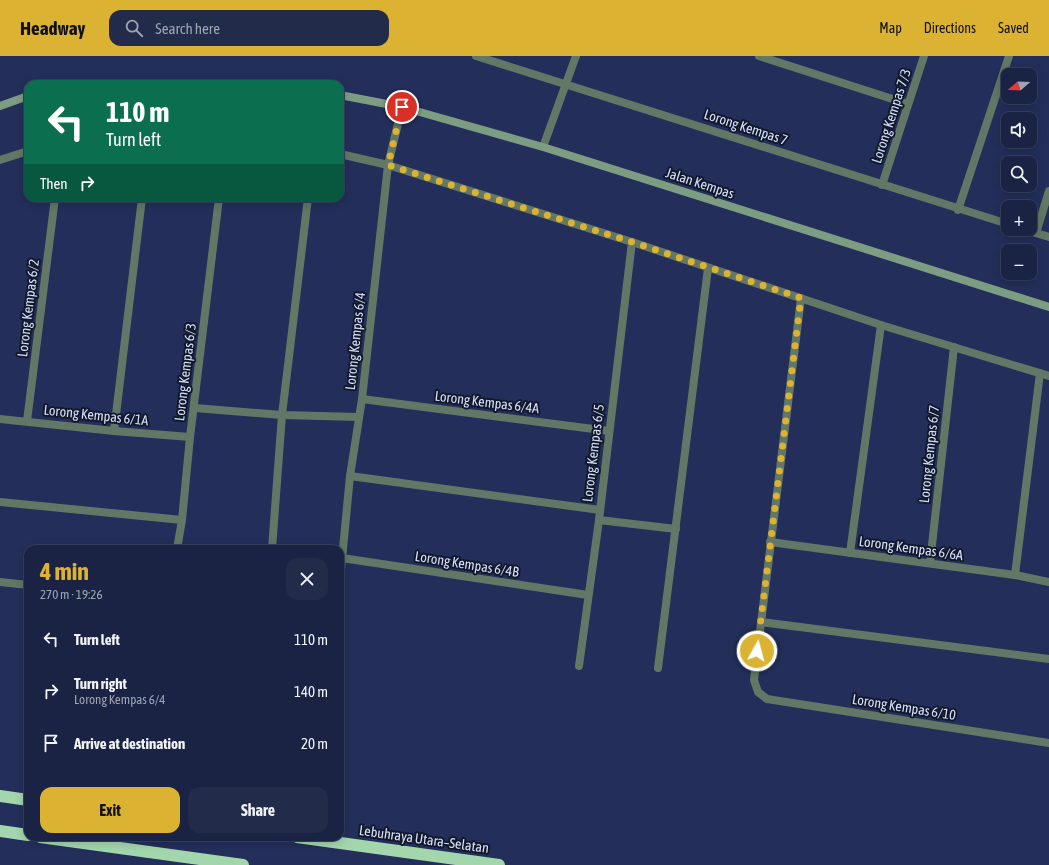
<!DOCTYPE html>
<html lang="en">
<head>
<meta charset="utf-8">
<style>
	body { margin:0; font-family:"Asap Condensed",sans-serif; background:#232b4b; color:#f1f3f6; height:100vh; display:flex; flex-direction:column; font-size:15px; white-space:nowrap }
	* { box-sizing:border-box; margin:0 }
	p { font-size:13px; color:#9fa4b2 }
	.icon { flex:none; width:22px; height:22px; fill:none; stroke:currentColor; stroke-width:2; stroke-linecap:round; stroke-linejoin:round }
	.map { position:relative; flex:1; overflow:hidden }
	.drawer { position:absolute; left:24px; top:489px; width:320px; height:296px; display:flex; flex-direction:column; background:#1a2344; border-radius:12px; box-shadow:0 2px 10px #0003,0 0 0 1px #38405d }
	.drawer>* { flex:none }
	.top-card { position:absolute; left:24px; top:24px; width:320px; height:122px; border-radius:12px; box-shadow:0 2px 10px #0003,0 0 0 1px #38405d; background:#0b6e4f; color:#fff; overflow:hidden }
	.needle { width:26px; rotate:251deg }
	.fabs { position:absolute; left:1001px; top:12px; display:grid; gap:8px }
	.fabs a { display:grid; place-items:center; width:36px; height:36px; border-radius:8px; background:#1a2344; box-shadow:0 2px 10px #0003,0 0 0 1px #38405d; font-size:20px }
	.pin { position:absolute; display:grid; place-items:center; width:34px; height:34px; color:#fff; margin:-17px; border:2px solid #fff; border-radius:50%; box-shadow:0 1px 4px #0007 }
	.me { position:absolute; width:44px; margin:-22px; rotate:7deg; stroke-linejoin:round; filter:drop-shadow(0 0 3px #0008) }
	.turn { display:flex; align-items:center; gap:14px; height:84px; padding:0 16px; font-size:18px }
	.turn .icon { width:52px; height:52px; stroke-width:2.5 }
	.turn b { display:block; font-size:28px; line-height:34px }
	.then { display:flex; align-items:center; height:38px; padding:0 16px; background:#0003; gap:8px; font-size:15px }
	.round { display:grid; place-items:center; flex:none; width:42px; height:42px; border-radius:12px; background:#232b4b }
	.headline { display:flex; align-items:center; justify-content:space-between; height:68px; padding:0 16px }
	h1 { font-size:24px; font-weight:700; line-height:30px; color:#dcb233 }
	.button { display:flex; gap:8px; margin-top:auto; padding:8px 16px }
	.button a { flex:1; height:46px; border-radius:12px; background:#dcb233; color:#111; font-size:16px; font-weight:700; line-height:46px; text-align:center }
	.button a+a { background:#232b4b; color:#f1f3f6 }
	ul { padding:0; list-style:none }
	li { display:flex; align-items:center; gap:12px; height:52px; padding:0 16px }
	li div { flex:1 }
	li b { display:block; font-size:15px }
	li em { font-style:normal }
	header { display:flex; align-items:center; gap:24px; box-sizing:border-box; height:56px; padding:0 20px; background:#dcb233; color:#111 }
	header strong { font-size:19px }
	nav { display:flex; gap:22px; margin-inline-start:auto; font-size:14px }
	.search { width:280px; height:36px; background:#232b4b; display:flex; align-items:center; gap:10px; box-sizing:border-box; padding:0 14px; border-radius:12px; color:#9fa4b2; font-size:15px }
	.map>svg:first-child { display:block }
</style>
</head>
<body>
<header>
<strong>Headway</strong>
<div class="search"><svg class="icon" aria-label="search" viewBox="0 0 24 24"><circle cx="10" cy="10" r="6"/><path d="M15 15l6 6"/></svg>Search here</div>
<nav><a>Map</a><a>Directions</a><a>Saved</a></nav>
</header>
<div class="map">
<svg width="1049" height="809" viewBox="0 0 1049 809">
	<rect width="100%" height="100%" fill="#232f5a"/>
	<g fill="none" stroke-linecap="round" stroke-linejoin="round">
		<!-- service -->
		<g stroke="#637766" stroke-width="8">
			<polyline points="759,0 908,48"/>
			<polyline points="958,154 1009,0"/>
			<polyline points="195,352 282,359 359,361"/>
			<polyline points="114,375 142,142"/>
			<polyline points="350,420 600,454"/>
			<polyline points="0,446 182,464"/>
			<polyline points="599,464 676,473"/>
			<polyline points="272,493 282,359 308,142"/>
			<polyline points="850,497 881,269"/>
			<polyline points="1015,519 1040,317"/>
			<polyline points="761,566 1049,603"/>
			<polyline points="658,612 708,212"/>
		</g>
		<!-- minor -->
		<g stroke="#637766" stroke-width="8">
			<polyline points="476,0 1008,168"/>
			<polyline points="543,91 576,0"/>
			<polyline points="340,98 388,109 632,186 881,269 1049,320"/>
			<polyline points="0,104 28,95"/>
			<polyline points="882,129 924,0"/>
			<polyline points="1023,173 1049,181"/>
			<polyline points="1036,177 1049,135"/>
			<polyline points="801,242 754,624 758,636 767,643 1049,687"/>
			<polyline points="362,343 609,375"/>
			<polyline points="0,363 114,375 190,381"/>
			<polyline points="27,365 55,142"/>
			<polyline points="770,486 1015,519 1049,526"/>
			<polyline points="177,493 182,464 190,381 219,142"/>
			<polyline points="342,502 588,539"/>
			<polyline points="930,507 954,291"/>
			<polyline points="340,524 350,420 362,343 388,109 402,51"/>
			<polyline points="0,526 28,529"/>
			<polyline points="579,610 599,464 632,186"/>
		</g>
		<!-- secondary -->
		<g stroke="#7d9d82" stroke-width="8">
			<polyline points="149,28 197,28"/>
			<polyline points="340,39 402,51 543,91 1049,251"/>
			<polyline points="0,50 28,40"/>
		</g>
		<!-- motorway -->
		<g stroke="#a3d6ac" stroke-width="12">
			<polyline points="0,740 28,744"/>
			<polyline points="0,775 28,779"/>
			<polyline points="40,781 243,809"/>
			<polyline points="297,781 499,809"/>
		</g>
	</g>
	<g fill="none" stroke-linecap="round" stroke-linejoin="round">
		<!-- route -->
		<polyline stroke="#dcb233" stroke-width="7" stroke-dasharray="0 12.6" points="402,51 388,109 632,186 801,242 757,595"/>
	</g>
	<g text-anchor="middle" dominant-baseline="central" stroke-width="4" stroke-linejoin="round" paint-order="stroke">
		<!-- street labels -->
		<g font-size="14" fill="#d6e0fb" stroke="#13192c">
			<text transform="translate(891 60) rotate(-72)">Lorong Kempas 7/3</text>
			<text transform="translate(746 71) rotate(18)">Lorong Kempas 7</text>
			<text transform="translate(700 127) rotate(18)">Jalan Kempas</text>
			<text transform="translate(28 252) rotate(-83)">Lorong Kempas 6/2</text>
			<text transform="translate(355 285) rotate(-84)">Lorong Kempas 6/4</text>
			<text transform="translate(185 316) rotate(-83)">Lorong Kempas 6/3</text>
			<text transform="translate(487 346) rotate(7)">Lorong Kempas 6/4A</text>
			<text transform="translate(96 359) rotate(6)">Lorong Kempas 6/1A</text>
			<text transform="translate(593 397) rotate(-83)">Lorong Kempas 6/5</text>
			<text transform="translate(929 398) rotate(-84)">Lorong Kempas 6/7</text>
			<text transform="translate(911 492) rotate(8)">Lorong Kempas 6/6A</text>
			<text transform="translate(467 508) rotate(9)">Lorong Kempas 6/4B</text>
			<text transform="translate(904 651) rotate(9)">Lorong Kempas 6/10</text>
			<text transform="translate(424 783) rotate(8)">Lebuhraya Utara–Selatan</text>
		</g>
	</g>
</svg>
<div class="fabs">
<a><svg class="needle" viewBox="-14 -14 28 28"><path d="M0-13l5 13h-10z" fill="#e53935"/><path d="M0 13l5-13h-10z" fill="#9fa4b2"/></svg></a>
<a><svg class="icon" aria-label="sound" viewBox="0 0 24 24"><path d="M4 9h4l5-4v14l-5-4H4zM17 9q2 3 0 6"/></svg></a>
<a><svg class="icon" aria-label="search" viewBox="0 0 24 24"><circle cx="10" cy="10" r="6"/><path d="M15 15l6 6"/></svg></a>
<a>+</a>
<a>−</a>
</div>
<div class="pin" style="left:402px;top:51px;background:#d93025"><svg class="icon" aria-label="arrive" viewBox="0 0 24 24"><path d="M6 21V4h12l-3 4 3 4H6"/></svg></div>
<svg class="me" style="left:757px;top:595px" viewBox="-20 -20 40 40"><circle r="17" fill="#dcb233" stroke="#fff" stroke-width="3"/><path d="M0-11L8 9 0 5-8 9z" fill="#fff"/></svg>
<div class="top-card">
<div class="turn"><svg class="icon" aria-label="left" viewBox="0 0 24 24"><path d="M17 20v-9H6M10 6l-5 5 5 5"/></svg><div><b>110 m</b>Turn left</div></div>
<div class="then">Then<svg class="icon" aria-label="right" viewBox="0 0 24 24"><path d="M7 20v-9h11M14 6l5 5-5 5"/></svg></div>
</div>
<section class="drawer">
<div class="headline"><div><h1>4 min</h1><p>270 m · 19:26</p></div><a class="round"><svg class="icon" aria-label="close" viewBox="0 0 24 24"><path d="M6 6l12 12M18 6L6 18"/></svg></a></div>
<ul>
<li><svg class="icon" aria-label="left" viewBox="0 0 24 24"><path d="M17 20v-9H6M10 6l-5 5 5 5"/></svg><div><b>Turn left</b></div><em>110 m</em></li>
<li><svg class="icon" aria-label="right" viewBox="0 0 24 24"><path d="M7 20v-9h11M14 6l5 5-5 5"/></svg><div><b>Turn right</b><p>Lorong Kempas 6/4</p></div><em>140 m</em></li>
<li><svg class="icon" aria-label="arrive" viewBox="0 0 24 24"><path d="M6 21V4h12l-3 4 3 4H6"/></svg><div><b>Arrive at destination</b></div><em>20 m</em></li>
</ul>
<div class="button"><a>Exit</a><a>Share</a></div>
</section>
</div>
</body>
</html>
